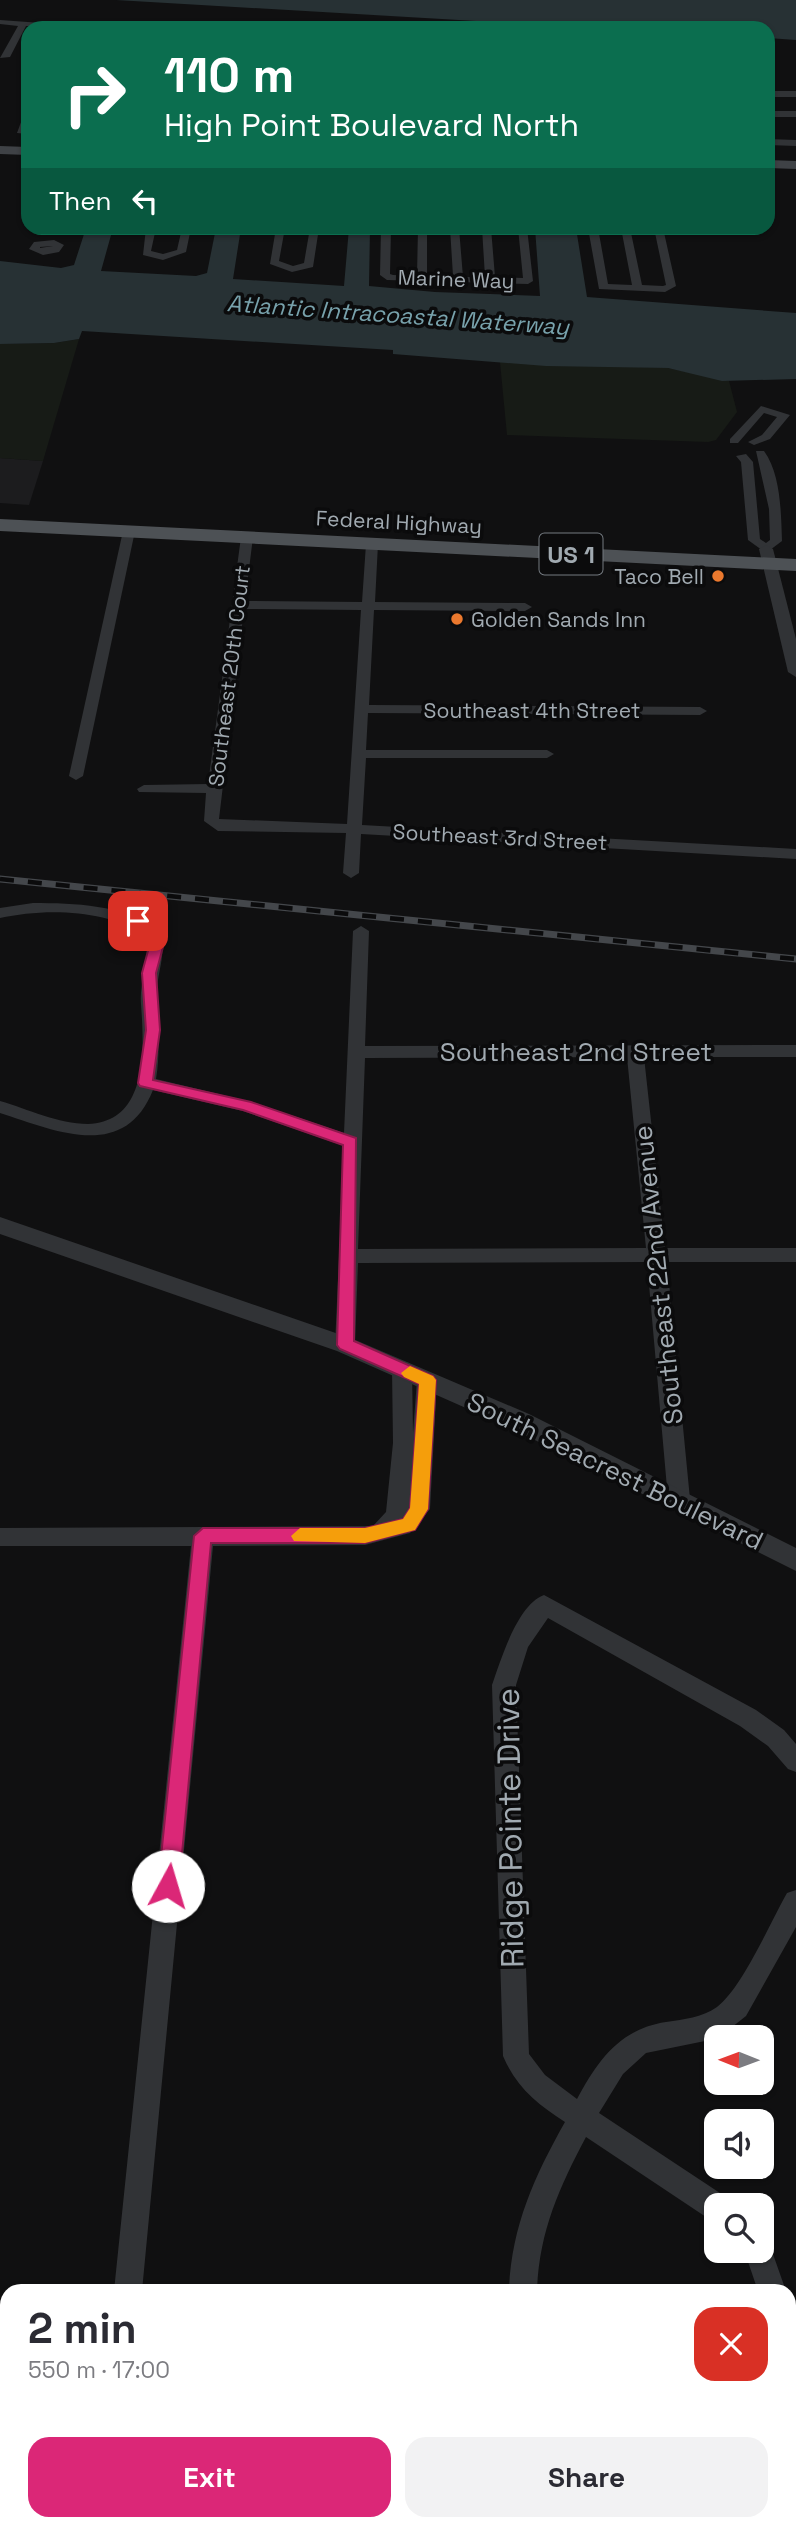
<!DOCTYPE html>
<html lang="en">
<head>
<meta charset="utf-8">
<style>
	body { margin:0; font-family:"Space Grotesk",sans-serif; background:#f2f2f3; color:#2b2b33; height:100vh; display:flex; flex-direction:column; font-size:26px; white-space:nowrap }
	* { box-sizing:border-box; margin:0 }
	p { font-size:23px; color:#7c7c81 }
	.icon { flex:none; width:38px; height:38px; fill:none; stroke:currentColor; stroke-width:2; stroke-linecap:round; stroke-linejoin:round }
	.map { position:relative; flex:1; overflow:hidden }
	.side { position:absolute; left:0px; top:2284px; width:796px; height:247px; display:flex; flex-direction:column; background:#fff; border-radius:21px 21px 0 0; box-shadow:0 2px 5px #0004 }
	.side>* { flex:none }
	.top-card { position:absolute; left:21px; top:21px; width:754px; height:214px; border-radius:21px; box-shadow:0 2px 5px #0004; background:#0b6e4f; color:#fff; overflow:hidden }
	.needle { width:46px; rotate:271deg }
	.buttons { position:absolute; left:704px; top:2025px; display:grid; gap:14px }
	.buttons a { display:grid; place-items:center; width:70px; height:70px; border-radius:14px; background:#fff; box-shadow:0 2px 5px #0004; font-size:35px }
	.pin { position:absolute; display:grid; place-items:center; width:60px; height:60px; color:#fff; margin:-30px; border-radius:14px; box-shadow:0 4px 10px #0006 }
	.me { position:absolute; width:77px; margin:-38px; rotate:6deg; stroke-linejoin:round; filter:drop-shadow(0 0 5px #0008) }
	.turn { display:flex; align-items:center; gap:24px; height:147px; padding:0 28px; font-size:32px }
	.turn .icon { width:91px; height:91px; stroke-width:2.5 }
	.turn b { display:block; font-size:49px; line-height:60px }
	.then { display:flex; align-items:center; height:66px; padding:0 28px; background:#0003; gap:14px; font-size:26px }
	.round { display:grid; place-items:center; flex:none; width:74px; height:74px; border-radius:21px; background:#f2f2f3 }
	.headline { display:flex; align-items:center; justify-content:space-between; height:119px; padding:0 28px }
	h1 { font-size:42px; font-weight:700; line-height:52px }
	.cta { display:flex; gap:14px; margin-top:auto; padding:14px 28px }
	.cta a { flex:1; height:80px; border-radius:21px; background:#db2777; color:#fff; font-size:28px; font-weight:700; line-height:80px; text-align:center }
	.cta a+a { background:#f2f2f3; color:#2b2b33 }
	.map>svg:first-child { display:block }
</style>
</head>
<body>
<div class="map">
<svg width="796" height="2529" viewBox="0 0 796 2529">
	<rect width="100%" height="100%" fill="#101011"/>
	<!-- built -->
	<polygon fill="#1c1c1e" points="0,458 43,461 29,505 0,503"/>
	<!-- green -->
	<g fill="#171b16">
		<polygon points="79,339 43,461 0,458 0,344 54,343"/>
		<polygon points="500,362 668,368 729,381 737,412 716,440 708,442 507,435"/>
	</g>
	<!-- water -->
	<g fill="#273134">
		<polygon points="116,0 796,0 796,40 768,38 768,28 596,28"/>
		<polygon points="86,228 113,228 101,271 196,276 207,273 216,228 241,228 233,279 344,286 349,228 370,228 369,286 435,292 540,296 535,228 576,228 587,297 796,313 796,379 722,381 668,368 546,366 393,354 393,350 82,331 79,339 54,343 0,344 0,261 61,268 74,265"/>
	</g>
	<g fill="none" stroke-linecap="round" stroke-linejoin="round">
		<!-- minor -->
		<g fill="#313336" fill-rule="evenodd">
			<polygon points="0,20 83,26 87,28 26,26 10,57 0,58 18,26 0,24"/>
			<rect x="768" y="91" width="28" height="6"/>
			<polygon points="28,111 26,128 28,134 17,133 24,114"/>
			<rect x="768" y="111" width="28" height="6"/>
			<polygon points="768,139 796,140 796,146 768,145"/>
			<polygon points="146,228 156,228 151,251 163,254 177,250 182,228 191,228 186,252 163,260 143,255"/>
			<polygon points="276,228 285,228 279,261 293,266 304,263 310,228 319,228 313,267 292,272 270,264"/>
			<polygon points="381,228 391,228 390,274 393,275 417,276 418,228 427,228 427,276 453,276 450,228 459,228 463,277 485,277 482,228 491,228 495,277 523,278 518,228 527,228 533,281 528,284 387,280 380,275"/>
			<polygon points="588,228 598,228 608,284 632,285 621,228 630,228 642,285 663,286 666,285 654,228 663,228 676,286 665,292 599,289"/>
			<path d="M 54,240 L 64,245 L 59,252 L 43,255 L 29,249 L 34,242 ZM 53,246 L 40,248 L 40,247 Z"/>
			<polygon points="761,406 790,415 770,439 754,445 748,442 762,435 777,417 764,413 738,443 730,443 730,439"/>
			<path d="M 756,451 L 764,451 C 781,474 781,513 782,541 L 766,553 L 748,540 L 741,462 L 736,456 L 746,454 L 753,462 L 760,539 L 766,543 L 770,540 L 769,509 Z"/>
			<polygon points="129,527 135,531 83,776 76,780 69,776 123,531"/>
			<path d="M 247,533 L 253,537 L 245,601 L 362,602 L 366,544 L 372,540 L 378,544 L 375,602 L 525,603 L 532,607 L 525,611 L 374,610 L 369,705 L 700,707 L 707,711 L 700,715 L 368,713 L 366,750 L 547,750 L 554,754 L 547,758 L 366,758 L 362,825 L 796,849 L 796,859 L 361,834 L 359,873 L 351,878 L 343,873 L 346,833 L 218,831 L 204,821 L 206,793 L 139,792 L 137,789 L 144,785 L 208,784 L 241,537 ZM 244,609 L 361,610 L 347,824 L 219,819 Z"/>
			<path d="M 33,903 C 75,903 122,905 158,928 C 169,948 157,971 157,992 C 157,1022 161,1050 156,1079 L 252,1102 L 344,1133 L 353,931 L 361,926 L 369,931 L 365,1046 L 796,1045 L 796,1057 L 644,1057 L 665,1248 L 796,1248 L 796,1262 L 667,1262 L 690,1499 L 687,1505 L 679,1508 L 671,1505 L 668,1499 L 647,1262 L 358,1263 L 355,1345 L 352,1350 L 338,1350 L 335,1345 L 344,1146 L 243,1111 L 153,1090 C 124,1163 54,1130 0,1113 L 0,1101 C 28,1109 58,1124 88,1124 C 149,1122 144,1047 141,1004 C 139,981 151,957 145,935 C 106,909 44,908 0,918 L 0,908 ZM 627,1057 L 646,1248 L 358,1249 L 365,1058 Z"/>
			<polygon points="402,1361 409,1363 412,1369 413,1433 417,1380 420,1374 434,1374 437,1380 430,1509 410,1533 365,1545 213,1546 142,2291 114,2291 191,1546 0,1546 0,1528 373,1526 386,1512 393,1443 392,1369 395,1363"/>
			<path d="M 544,1595 L 756,1710 L 784,1730 L 796,1744 L 796,1772 L 788,1769 L 768,1746 L 740,1726 L 548,1618 L 528,1647 L 516,1685 L 529,2054 L 545,2075 L 577,2099 C 598,2060 620,2029 666,2022 C 685,2019 701,2018 717,2007 C 742,1988 770,1923 787,1893 L 796,1890 L 796,1927 L 746,2016 L 727,2031 L 705,2041 L 646,2053 L 623,2074 L 599,2113 L 726,2197 L 729,2205 L 716,2205 L 716,2221 L 706,2217 L 586,2137 C 559,2188 539,2232 537,2291 L 509,2291 C 511,2228 534,2177 565,2122 C 537,2104 516,2087 503,2056 L 492,1685 C 501,1660 517,1605 544,1595 Z"/>
			<polygon points="761,2237 768,2240 786,2291 758,2291 744,2250 761,2250"/>
			<polygon points="789,2425 796,2428 796,2516 789,2514"/>
			<polygon points="90,2524 120,2524 120,2529 88,2529"/>
			<polygon points="514,2524 544,2524 546,2529 514,2529"/>
		</g>
		<!-- tertiary -->
		<g fill="#313336" fill-rule="evenodd">
			<polygon points="766,545 773,549 796,639 796,677 788,672 759,549"/>
			<polygon points="0,1217 353,1339 529,1414 796,1548 796,1571 511,1428 337,1351 0,1234"/>
		</g>
		<!-- secondary -->
		<g fill="#3f4246" fill-rule="evenodd">
			<polygon points="0,146 28,147 28,155 0,154"/>
			<polygon points="768,160 796,161 796,169 768,168"/>
		</g>
		<!-- primary -->
		<polygon fill="#4d5155" fill-rule="evenodd" points="0,519 796,559 796,571 0,531"/>
		<defs>
			<polyline id="rail" points="0,879 796,959"/>
		</defs>
		<!-- rail casing -->
		<use href="#rail" stroke="#44474b" stroke-width="7"/>
		<!-- rail -->
		<use href="#rail" stroke="#0b0b0c" stroke-width="4.5" stroke-dasharray="14" stroke-linecap="butt"/>
	</g>
	<!-- route -->
	<polygon fill="#db2777" stroke="#8e194d" stroke-width="2" points="133,918 142,918 157,929 163,947 156,973 160,1030 153,1080 251,1102 356,1138 354,1341 433,1376 436,1380 428,1509 415,1530 365,1543 211,1543 179,1886 175,1893 168,1896 161,1893 158,1886 194,1536 203,1528 365,1528 403,1519 410,1508 419,1384 340,1349 337,1345 343,1145 243,1110 140,1086 138,1083 146,1030 142,973 149,947 146,934 133,924"/>
	<!-- slow -->
	<polygon fill="#f59e0b" points="410,1366 433,1376 436,1380 428,1509 415,1530 365,1543 294,1541 291,1536 300,1528 365,1528 403,1519 410,1508 419,1384 404,1377 401,1373"/>
	<!-- markers -->
	<g fill="#eb792e" stroke="#0b0b0c" stroke-width="2.5">
		<circle cx="718" cy="576" r="7"/>
		<circle cx="457" cy="619" r="7"/>
	</g>
	<g text-anchor="middle" dominant-baseline="central" stroke-width="7" stroke-linejoin="round" paint-order="stroke">
		<!-- far-street labels -->
		<g font-size="21" fill="#a1aab1" stroke="#0b0b0c">
			<text transform="translate(456 279) rotate(2)">Marine Way</text>
			<text transform="translate(399 522) rotate(3)">Federal Highway</text>
			<text transform="translate(229 676) rotate(-83)">Southeast 20th Court</text>
			<text x="532" y="710">Southeast 4th Street</text>
			<text transform="translate(500 837) rotate(3)">Southeast 3rd Street</text>
		</g>
		<!-- far-poi labels -->
		<g font-size="21" fill="#a1aab1" stroke="#0b0b0c" text-anchor="end">
			<text x="704" y="576">Taco Bell</text>
			<text x="471" y="619" text-anchor="start">Golden Sands Inn</text>
		</g>
		<!-- far-water labels -->
		<g font-size="23" font-style="italic" fill="#78a2ac" stroke="#0b0b0c">
			<text transform="translate(398 315) rotate(4)">Atlantic Intracoastal Waterway</text>
		</g>
		<!-- shield labels -->
		<rect fill="#0b0b0c" stroke="#747a80" stroke-width="2" x="539.5" y="533.5" width="63" height="41" rx="5"/>
		<g font-size="24" font-weight="bold" fill="#a1aab1">
			<text x="571" y="554">US 1</text>
		</g>
		<!-- street labels -->
		<g font-size="26" fill="#a1aab1" stroke="#0b0b0c">
			<text x="576" y="1052">Southeast 2nd Street</text>
			<text transform="translate(658 1275) rotate(-96)">Southeast 22nd Avenue</text>
			<text transform="translate(615 1471) rotate(26)">South Seacrest Boulevard</text>
		</g>
		<!-- near-street labels -->
		<g font-size="32" fill="#a1aab1" stroke="#0b0b0c">
			<text transform="translate(510 1828) rotate(-91)">Ridge Pointe Drive</text>
		</g>
	</g>
</svg>
<div class="buttons">
<a><svg class="needle" viewBox="-14 -14 28 28"><path d="M0-13l5 13h-10z" fill="#e53935"/><path d="M0 13l5-13h-10z" fill="#7c7c81"/></svg></a>
<a><svg class="icon" aria-label="sound" viewBox="0 0 24 24"><path d="M4 9h4l5-4v14l-5-4H4zM17 9q2 3 0 6"/></svg></a>
<a><svg class="icon" aria-label="search" viewBox="0 0 24 24"><circle cx="10" cy="10" r="6"/><path d="M15 15l6 6"/></svg></a>
</div>
<div class="pin" style="left:138px;top:921px;background:#d93025"><svg class="icon" aria-label="arrive" viewBox="0 0 24 24"><path d="M6 21V4h12l-3 4 3 4H6"/></svg></div>
<svg class="me" style="left:168px;top:1886px" viewBox="-20 -20 40 40"><circle r="19" fill="#fff"/><path d="M0-13L10 11 0 6-10 11z" fill="#db2777"/></svg>
<div class="top-card">
<div class="turn"><svg class="icon" aria-label="right" viewBox="0 0 24 24"><path d="M7 20v-9h11M14 6l5 5-5 5"/></svg><div><b>110 m</b>High Point Boulevard North</div></div>
<div class="then">Then<svg class="icon" aria-label="left" viewBox="0 0 24 24"><path d="M17 20v-9H6M10 6l-5 5 5 5"/></svg></div>
</div>
<section class="side">
<div class="headline"><div><h1>2 min</h1><p>550 m · 17:00</p></div><a class="round" style="background:#d93025;color:#fff"><svg class="icon" aria-label="close" viewBox="0 0 24 24"><path d="M6 6l12 12M18 6L6 18"/></svg></a></div>
<div class="cta"><a>Exit</a><a>Share</a></div>
</section>
</div>
</body>
</html>
